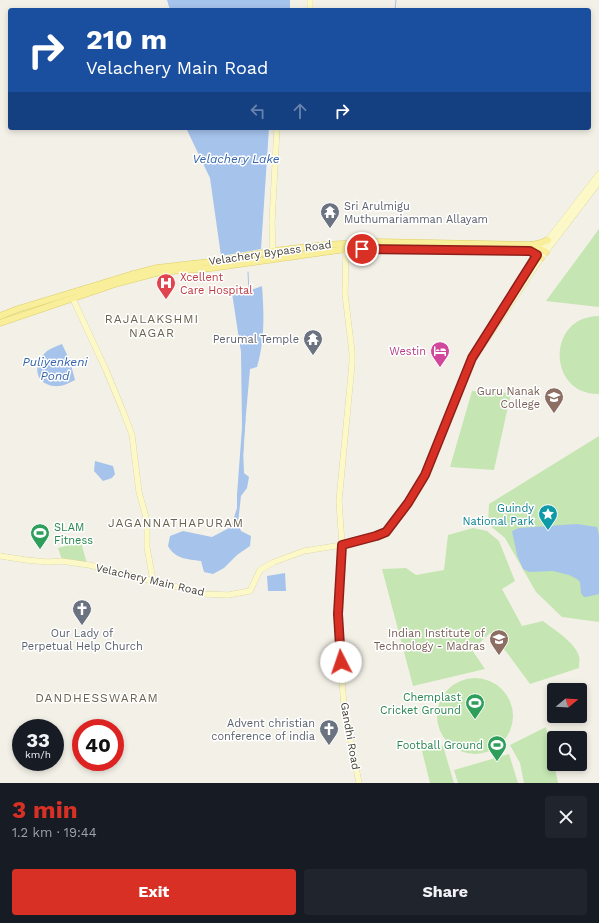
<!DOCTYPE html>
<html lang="en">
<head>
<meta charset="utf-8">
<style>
	body { margin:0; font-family:"Work Sans",sans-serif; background:#20242c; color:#f1f3f6; height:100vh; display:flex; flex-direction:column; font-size:15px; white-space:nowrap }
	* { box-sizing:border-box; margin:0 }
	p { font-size:13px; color:#9ea1a6 }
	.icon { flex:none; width:22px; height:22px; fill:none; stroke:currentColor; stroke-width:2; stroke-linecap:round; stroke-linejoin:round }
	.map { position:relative; height:783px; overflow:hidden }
	.side { display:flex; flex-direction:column; background:#171b24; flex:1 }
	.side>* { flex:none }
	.guide { position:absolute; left:8px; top:8px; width:583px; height:122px; border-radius:4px; box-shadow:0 2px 6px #0003; background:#1a4fa0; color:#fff; overflow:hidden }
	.needle { width:26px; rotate:72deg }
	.fabs { position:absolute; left:547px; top:683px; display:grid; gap:8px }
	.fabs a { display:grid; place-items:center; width:40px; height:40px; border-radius:4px; background:#171b24; box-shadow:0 2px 6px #0003; font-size:20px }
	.speed { position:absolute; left:12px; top:719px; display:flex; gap:8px; font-size:20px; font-weight:700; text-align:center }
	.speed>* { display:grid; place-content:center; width:52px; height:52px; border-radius:50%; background:#171b24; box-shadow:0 2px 6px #0003; line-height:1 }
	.speed small { font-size:10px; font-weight:400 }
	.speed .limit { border:6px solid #d22; background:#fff; color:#111 }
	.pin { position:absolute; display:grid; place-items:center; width:34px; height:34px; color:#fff; margin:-17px; border:2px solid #fff; border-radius:50%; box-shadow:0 1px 4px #0007 }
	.me { position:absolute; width:44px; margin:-22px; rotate:356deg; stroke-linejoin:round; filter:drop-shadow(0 0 3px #0008) }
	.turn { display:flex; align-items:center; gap:14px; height:84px; padding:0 12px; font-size:18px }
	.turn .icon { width:52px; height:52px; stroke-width:2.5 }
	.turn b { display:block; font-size:28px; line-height:34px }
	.lanes { display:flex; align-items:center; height:38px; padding:0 12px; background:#0003; justify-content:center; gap:20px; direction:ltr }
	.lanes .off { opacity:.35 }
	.round { display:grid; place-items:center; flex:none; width:42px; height:42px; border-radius:4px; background:#20242c }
	.overview { display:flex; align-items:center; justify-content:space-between; height:68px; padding:0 12px }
	h1 { font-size:24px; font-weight:700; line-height:30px; color:#d93025 }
	.cta { display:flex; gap:8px; margin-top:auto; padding:8px 12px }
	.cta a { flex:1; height:46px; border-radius:4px; background:#d93025; color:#fff; font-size:16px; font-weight:700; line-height:46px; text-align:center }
	.cta a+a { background:#20242c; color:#f1f3f6 }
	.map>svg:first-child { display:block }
</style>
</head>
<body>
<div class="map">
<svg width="599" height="783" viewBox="0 0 599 783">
	<rect width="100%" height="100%" fill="#f3f1e7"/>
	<!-- green -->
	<g fill="#c5e5b2">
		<polygon points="599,229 599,307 546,301"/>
		<path d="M 599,316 L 599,394 C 547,395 546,316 599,316 Z"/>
		<polygon points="472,391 511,393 494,470 450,467"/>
		<polygon points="599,436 599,622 562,617 536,592 505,538 488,524 489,504"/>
		<path d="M 473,528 L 487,531 L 499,541 L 515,581 L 502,589 L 522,626 L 543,621 C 553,629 575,642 579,656 C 580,659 579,664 579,668 L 530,684 L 508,654 L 490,633 L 472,650 L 485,669 L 413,686 L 382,569 L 406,568 L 416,575 L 444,570 L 448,535 Z"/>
		<polygon points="81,542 87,564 62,560 58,548"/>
		<circle cx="475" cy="716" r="38"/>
		<polygon points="546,727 558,783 524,783 520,763 510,745"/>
		<polygon points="443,746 454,783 430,783 421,747"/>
		<polygon points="509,754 518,783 458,783 454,770"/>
	</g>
	<!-- water -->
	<g fill="#a6c3ec">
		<polygon points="167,0 290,0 290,10 170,10"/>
		<polygon points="187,128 269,128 261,249 221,256 210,178 187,130"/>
		<path d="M 262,286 C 264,313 265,340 257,367 L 250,369 L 243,448 L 244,473 L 249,477 L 247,488 L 241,496 L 238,523 L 241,531 L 251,536 L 250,546 L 237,555 L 224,568 L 213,574 L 204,572 L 201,561 C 187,559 175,559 168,546 L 170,536 L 183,531 L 212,537 L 231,527 L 237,508 L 237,495 L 242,427 L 241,352 L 232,293 L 240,294 Z"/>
		<path d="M 62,344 L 70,361 L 75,380 C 70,382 66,385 60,386 C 36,388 30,366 47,351 C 51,348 57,346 62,344 Z"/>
		<polygon points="95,461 113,466 115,474 112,478 103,481 94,471"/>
		<polygon points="577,524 597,527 599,535 599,594 586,597 584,597 581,593 580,582 577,579 569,575 553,571 529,572 523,569 517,555 512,531 519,528"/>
		<polygon points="285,573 286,591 268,591 267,576"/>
	</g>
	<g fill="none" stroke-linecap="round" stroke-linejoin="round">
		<!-- stream -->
		<g stroke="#a6c3ec" stroke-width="1">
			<polyline points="395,10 396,0"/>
			<polyline points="248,272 249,292"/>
			<polyline points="243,453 245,419"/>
		</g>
		<defs>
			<g id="secondary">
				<polyline points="310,0 310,10"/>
				<polyline points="346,249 345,294 352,352 352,364 339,501 342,545 338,615 339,645 344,706 359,783"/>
				<polyline points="273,259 272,222 277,128"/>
				<polyline points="73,299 106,370 123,411 132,435 139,492 147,521 147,547 153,581"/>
				<polyline points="500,312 541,249 599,174"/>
				<polyline points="0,556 26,560 48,562 61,561 89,565 205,594 228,595 250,591 260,570 274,562 304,551 342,545 376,536 388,530 408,503 425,475 472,359 483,345 541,258 599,182"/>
			</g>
			<g id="primary">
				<polyline points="532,245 546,252"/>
				<polyline points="0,316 18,309 130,275 157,268 218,261 273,251 325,245 378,242 532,245 541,243 548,240"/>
				<polyline points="0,323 118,283 156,273 172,271 211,268 346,249 530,251 541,258"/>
			</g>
		</defs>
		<!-- secondary casing -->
		<use href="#secondary" stroke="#d0cb99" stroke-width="6"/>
		<!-- primary casing -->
		<use href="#primary" stroke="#ddcf6a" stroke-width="7"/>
		<!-- secondary -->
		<use href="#secondary" stroke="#fcf8c8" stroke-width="5.5"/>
		<!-- primary -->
		<use href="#primary" stroke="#f9ee9a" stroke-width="6"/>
	</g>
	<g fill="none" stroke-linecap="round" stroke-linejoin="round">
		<defs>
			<polyline id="route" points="341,662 338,614 342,545 376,536 386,532 408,503 425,475 472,358 537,255 530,251 362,249"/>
		</defs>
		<!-- route casing -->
		<use href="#route" stroke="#8d1f18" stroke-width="10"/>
		<!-- route -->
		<use href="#route" stroke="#d93025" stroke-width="7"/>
	</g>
	<!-- icons -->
	<defs>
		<symbol id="temple-pin" viewBox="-11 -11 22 30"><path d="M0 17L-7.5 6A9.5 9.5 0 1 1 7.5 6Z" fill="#6b7280" stroke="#fff"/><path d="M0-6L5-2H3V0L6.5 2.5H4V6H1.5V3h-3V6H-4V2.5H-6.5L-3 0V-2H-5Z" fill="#fff"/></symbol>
		<symbol id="hospital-pin" viewBox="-11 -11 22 30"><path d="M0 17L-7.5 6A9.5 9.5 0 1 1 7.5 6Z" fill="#e0444e" stroke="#fff"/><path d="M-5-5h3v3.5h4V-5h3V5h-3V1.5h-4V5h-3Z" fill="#fff"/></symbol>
		<symbol id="hotel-pin" viewBox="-11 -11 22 30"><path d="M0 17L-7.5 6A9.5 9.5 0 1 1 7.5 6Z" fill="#d1479c" stroke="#fff"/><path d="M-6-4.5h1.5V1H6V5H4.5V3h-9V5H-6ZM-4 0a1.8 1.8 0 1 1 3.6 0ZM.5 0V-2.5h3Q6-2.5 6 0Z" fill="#fff"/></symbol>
		<symbol id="university-pin" viewBox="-11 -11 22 30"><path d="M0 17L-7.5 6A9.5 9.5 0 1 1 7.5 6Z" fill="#8d6e63" stroke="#fff"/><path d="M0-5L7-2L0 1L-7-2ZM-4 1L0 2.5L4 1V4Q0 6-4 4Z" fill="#fff"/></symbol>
		<symbol id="sight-pin" viewBox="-11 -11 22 30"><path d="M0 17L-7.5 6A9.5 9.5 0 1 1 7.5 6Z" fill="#0f9aa8" stroke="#fff"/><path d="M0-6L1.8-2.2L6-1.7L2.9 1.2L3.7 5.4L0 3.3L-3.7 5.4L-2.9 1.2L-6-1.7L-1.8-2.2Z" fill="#fff"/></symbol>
		<symbol id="stadium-pin" viewBox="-11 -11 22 30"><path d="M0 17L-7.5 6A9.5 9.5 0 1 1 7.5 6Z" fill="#2e9e5b" stroke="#fff"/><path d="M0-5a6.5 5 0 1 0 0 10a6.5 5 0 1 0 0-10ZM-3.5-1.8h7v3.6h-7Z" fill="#fff"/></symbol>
		<symbol id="church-pin" viewBox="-11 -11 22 30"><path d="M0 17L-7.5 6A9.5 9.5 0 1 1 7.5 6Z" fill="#6b7280" stroke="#fff"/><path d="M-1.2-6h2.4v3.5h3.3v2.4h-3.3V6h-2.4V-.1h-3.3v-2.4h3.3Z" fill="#fff"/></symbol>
	</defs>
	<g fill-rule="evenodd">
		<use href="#temple-pin" x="319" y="201" width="22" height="30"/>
		<use href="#hospital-pin" x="155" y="272" width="22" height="30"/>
		<use href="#temple-pin" x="302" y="328" width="22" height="30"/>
		<use href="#hotel-pin" x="429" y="340" width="22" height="30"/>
		<use href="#university-pin" x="543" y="386" width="22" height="30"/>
		<use href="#sight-pin" x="537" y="503" width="22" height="30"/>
		<use href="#stadium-pin" x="29" y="522" width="22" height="30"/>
		<use href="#church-pin" x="71" y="598" width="22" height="30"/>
		<use href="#university-pin" x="488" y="628" width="22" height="30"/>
		<use href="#stadium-pin" x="464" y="692" width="22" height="30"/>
		<use href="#church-pin" x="318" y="718" width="22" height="30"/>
		<use href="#stadium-pin" x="486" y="734" width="22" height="30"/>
	</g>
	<g text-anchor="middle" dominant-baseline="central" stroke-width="3" stroke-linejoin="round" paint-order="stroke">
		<!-- worship labels -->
		<g font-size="11" fill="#5b616d" stroke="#fff" text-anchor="end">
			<text x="344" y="206" text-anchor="start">Sri Arulmigu<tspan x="344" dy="13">Muthumariamman Allayam</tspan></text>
			<text x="299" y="339">Perumal Temple</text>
			<text x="82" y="633" text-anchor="middle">Our Lady of<tspan x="82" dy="13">Perpetual Help Church</tspan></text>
			<text x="315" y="723">Advent christian<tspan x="315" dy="13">conference of india</tspan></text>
		</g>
		<!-- street labels -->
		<g font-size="11" fill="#454236" stroke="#fff">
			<text transform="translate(270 253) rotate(-8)">Velachery Bypass Road</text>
			<text transform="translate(150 580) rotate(13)">Velachery Main Road</text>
			<text transform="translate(350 736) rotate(80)">Gandhi Road</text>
		</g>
		<!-- health labels -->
		<g font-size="11" fill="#be3a42" stroke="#fff" text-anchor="start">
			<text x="180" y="277">Xcellent<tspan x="180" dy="13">Care Hospital</tspan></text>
		</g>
		<!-- hotel labels -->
		<g font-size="11" fill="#b23c85" stroke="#fff" text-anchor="end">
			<text x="426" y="351">Westin</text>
		</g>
		<!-- education labels -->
		<g font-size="11" fill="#785e54" stroke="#fff" text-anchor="end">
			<text x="540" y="391">Guru Nanak<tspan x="540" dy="13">College</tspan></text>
			<text x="485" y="633">Indian Institute of<tspan x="485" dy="13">Technology - Madras</tspan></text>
		</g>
		<!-- culture labels -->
		<g font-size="11" fill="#0d838f" stroke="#fff" text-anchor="end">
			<text x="534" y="508">Guindy<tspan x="534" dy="13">National Park</tspan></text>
		</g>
		<!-- leisure labels -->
		<g font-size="11" fill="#27864d" stroke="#fff" text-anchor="end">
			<text x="54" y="527" text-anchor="start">SLAM<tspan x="54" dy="13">Fitness</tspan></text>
			<text x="461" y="697">Chemplast<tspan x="461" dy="13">Cricket Ground</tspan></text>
			<text x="483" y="745">Football Ground</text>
		</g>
		<!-- water labels -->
		<g font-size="12" font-style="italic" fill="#3565ac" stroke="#fff">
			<text x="236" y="159">Velachery Lake</text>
			<text x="55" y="362">Puliyenkeni<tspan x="55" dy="14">Pond</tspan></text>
		</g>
		<!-- neighbourhood labels -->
		<g font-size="12" letter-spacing="1" fill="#68624e" stroke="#fff">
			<text x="152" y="319">RAJALAKSHMI<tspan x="152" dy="14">NAGAR</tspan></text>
			<text x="176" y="523">JAGANNATHAPURAM</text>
			<text x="97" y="698">DANDHESSWARAM</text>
		</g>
	</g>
</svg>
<div class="fabs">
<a><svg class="needle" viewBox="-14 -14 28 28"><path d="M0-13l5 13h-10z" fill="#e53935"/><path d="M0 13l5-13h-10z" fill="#9ea1a6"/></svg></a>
<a><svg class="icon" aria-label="search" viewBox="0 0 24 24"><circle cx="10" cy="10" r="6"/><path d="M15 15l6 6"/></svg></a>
</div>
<div class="speed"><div>33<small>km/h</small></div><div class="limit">40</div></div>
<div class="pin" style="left:362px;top:249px;background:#d93025"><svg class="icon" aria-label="arrive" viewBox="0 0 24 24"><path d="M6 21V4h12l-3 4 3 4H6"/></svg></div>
<svg class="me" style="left:341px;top:662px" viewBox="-20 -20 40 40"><circle r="19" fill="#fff"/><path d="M0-13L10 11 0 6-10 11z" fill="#d93025"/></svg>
<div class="guide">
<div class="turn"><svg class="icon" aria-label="right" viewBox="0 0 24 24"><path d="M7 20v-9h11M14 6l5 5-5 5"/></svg><div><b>210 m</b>Velachery Main Road</div></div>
<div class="lanes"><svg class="icon off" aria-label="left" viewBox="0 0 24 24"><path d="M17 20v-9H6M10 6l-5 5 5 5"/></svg><svg class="icon off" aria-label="ahead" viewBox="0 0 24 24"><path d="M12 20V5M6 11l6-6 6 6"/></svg><svg class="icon" aria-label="right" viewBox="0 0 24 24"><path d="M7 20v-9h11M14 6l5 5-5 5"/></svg></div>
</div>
</div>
<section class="side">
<div class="overview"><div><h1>3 min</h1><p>1.2 km · 19:44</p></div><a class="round"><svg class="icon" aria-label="close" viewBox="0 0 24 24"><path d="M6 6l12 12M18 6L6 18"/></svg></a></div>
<div class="cta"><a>Exit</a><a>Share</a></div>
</section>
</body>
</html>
